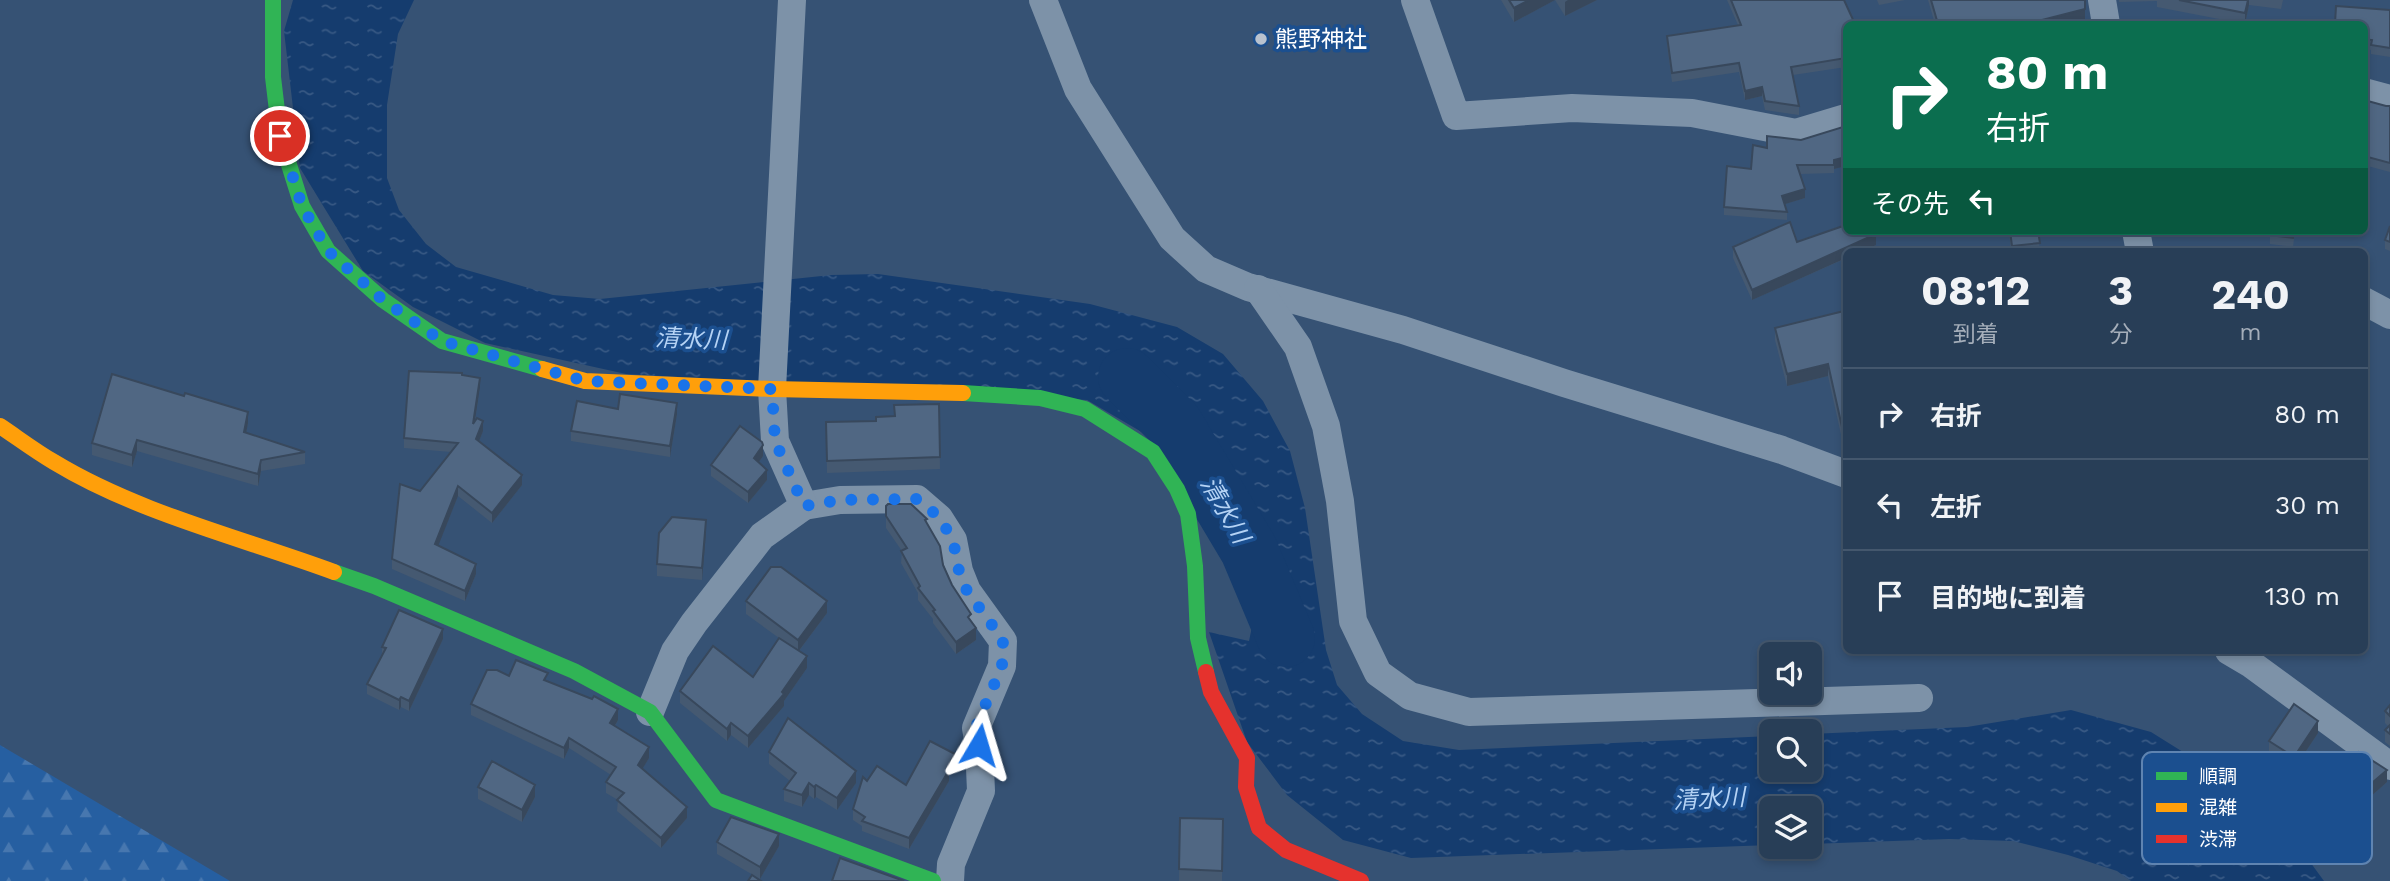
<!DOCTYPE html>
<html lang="ja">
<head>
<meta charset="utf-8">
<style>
	body { margin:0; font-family:"Work Sans","Noto Sans JP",sans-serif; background:#30455d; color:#f1f3f6; height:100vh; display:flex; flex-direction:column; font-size:26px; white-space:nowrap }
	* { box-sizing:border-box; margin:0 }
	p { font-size:23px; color:#a5aeba }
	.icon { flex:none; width:38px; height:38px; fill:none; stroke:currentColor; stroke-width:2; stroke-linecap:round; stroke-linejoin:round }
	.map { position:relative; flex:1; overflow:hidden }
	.details { position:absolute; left:1843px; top:248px; width:525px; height:406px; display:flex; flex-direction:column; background:#283e57; border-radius:10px; box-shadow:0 4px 10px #0003,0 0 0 2px #44576d }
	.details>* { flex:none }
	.banner { position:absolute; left:1843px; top:21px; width:525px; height:214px; border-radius:10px; box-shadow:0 4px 10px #0003,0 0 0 2px #44576d; background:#0b6e4f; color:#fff; overflow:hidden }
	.buttons { position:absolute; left:1759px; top:642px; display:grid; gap:14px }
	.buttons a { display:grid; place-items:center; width:63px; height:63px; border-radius:10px; background:#283e57; box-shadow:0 4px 10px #0003,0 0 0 2px #44576d; font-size:35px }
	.pin { position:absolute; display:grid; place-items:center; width:60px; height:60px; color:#fff; margin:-30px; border:4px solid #fff; border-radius:50%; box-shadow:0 2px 7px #0007 }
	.me { position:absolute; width:77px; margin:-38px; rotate:7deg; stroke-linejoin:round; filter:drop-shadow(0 0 5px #0008) }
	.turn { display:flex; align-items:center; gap:24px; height:147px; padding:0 28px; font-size:32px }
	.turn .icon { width:91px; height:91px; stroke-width:2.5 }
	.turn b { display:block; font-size:49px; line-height:60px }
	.then { display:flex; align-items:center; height:66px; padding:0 28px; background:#0003; gap:14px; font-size:26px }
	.eta { display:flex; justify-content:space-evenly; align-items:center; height:119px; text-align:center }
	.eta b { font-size:42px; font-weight:700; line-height:49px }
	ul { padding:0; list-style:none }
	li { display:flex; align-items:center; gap:21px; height:91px; padding:0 28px; border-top:2px solid #44576d }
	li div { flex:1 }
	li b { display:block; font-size:26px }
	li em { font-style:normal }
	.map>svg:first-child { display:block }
</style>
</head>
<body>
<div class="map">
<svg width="2390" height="881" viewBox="0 0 2390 881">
	<defs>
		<pattern id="forest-firs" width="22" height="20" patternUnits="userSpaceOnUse" patternTransform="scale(1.75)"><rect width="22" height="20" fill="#265fa1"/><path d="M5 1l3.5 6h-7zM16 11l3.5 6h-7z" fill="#4777af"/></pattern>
		<pattern id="water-ripples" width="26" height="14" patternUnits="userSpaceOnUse" patternTransform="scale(1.75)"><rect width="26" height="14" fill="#153c6e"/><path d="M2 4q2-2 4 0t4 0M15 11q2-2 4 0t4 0" fill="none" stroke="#385984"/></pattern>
	</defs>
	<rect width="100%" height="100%" fill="#365274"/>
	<!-- forest -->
	<polygon fill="url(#forest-firs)" points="0,745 230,881 0,881"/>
	<!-- water -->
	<polygon fill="url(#water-ripples)" points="293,0 414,0 398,34 387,105 387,178 399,210 426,244 456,267 553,295 600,299 831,275 878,274 1090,304 1177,327 1223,354 1263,401 1290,451 1305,508 1326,650 1337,685 1362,714 1403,741 1459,750 1771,736 1771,770 1810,770 1810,734 1967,727 2071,710 2151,732 2239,787 2305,855 2324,881 2131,881 2117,871 2068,855 2013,841 1949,839 1810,844 1810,808 1771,808 1771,845 1411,858 1343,840 1287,795 1247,742 1209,632 1249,641 1256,607 1255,535 1239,493 1208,451 1149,418 1145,434 1087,400 626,374 485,343 413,307 363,271 300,168 284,31"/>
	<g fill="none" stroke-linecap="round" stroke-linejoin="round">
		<!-- river -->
		<polyline stroke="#153c6e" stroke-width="58" points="1127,377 1174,424 1249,550 1286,638"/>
		<!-- street -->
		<g stroke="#7d92a8" stroke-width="28">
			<polyline points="1043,0 1078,89 1172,238 1206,269 1248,287 1403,330 1564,383 1782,450 1846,474"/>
			<polyline points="1415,0 1456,116 1572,108 1692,113 1796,133 1846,118"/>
			<polyline points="2102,0 2106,24"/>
			<polyline points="2364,92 2390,99"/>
			<polyline points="2136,231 2140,252"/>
			<polyline points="1258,289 1298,347 1326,426 1340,501 1353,621 1378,673 1410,696 1469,712 1919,698"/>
			<polyline points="2364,301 2390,315"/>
			<polyline points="804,506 840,500 917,499 939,518 953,540 959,571 967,591 1003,641 1002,666 976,728 979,745 981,791 951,864 950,881"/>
			<polyline points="2229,651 2251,664 2390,766"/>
			<polyline points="650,712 675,651 694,623 762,536 804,506 775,441 772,389 792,0"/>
		</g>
		<!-- fast -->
		<g stroke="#30b455" stroke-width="16">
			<polyline points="273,0 273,77 280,136 302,206 328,251 383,300 442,341 542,369"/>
			<polyline points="963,393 1040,398 1085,409 1153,452 1177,489 1188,514 1195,566 1198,638 1206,672"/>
			<polyline points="334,572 374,586 574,671 650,712 716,800 933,881"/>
		</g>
		<!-- slow -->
		<g stroke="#ff9f0a" stroke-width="16">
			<polyline points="542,369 585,381 772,389 963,393"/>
			<path d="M 0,426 C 18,438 35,451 54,462 C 138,513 242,538 334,572"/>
		</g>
		<!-- jam -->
		<polyline stroke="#e5322d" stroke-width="16" points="1206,672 1211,692 1247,758 1246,787 1259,828 1286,850 1361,881"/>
	</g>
	<!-- wall -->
	<g fill="#455971">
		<polygon points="1501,0 1597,0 1565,16 1555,0 1514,22"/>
		<polygon points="1727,0 1844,0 1846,24 1846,67 1793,75 1799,106 1799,115 1765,110 1762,96 1745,100 1739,72 1672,82 1667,45 1667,36 1738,25"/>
		<polygon points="1877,0 1905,0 1879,5"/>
		<polygon points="1928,0 2085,0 2085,20 2069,24 1935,24"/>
		<polygon points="2119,0 2283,0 2281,9 2249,5 2245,24 2157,7 2157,1 2119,2"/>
		<polygon points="2390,10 2390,57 2371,54 2371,50 2364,48 2364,24"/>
		<polygon points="2364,100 2386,106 2390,106 2390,172 2364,165"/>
		<polygon points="1846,126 1846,166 1834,169 1834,173 1800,174 1805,198 1785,204 1787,212 1787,220 1724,215 1724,207 1751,169 1767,148 1801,140"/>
		<polygon points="2390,226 2390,251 2385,249 2385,240"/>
		<polygon points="2009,231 2038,231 2040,252 2011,252"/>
		<polygon points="2270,231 2295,231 2293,247 2270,244"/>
		<polygon points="1797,242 1876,245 1752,300 1733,258 1733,247"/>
		<polygon points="1846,320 1846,438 1842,439 1828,376 1787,386 1775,340 1775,328"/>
		<polygon points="462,375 480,387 475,421 483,431 479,441 522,485 492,523 458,496 438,545 476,574 465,601 392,569 392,559 420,491 451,452 404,448 404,438"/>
		<polygon points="939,404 940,469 827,473 826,422 876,421"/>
		<polygon points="618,409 677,414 670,457 571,441 571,431"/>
		<polygon points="248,423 246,433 305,452 305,464 261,471 258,486 137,451 132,467 92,455 92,443"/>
		<polygon points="763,456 759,462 767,480 748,503 711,476 711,465"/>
		<polygon points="886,506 927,524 952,585 971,622 976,640 956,654 933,623 933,619 918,600 918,593 901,563 902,551 886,528"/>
		<polygon points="706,532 702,580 657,576 657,564"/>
		<polygon points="746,601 827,613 799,651 807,668 784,701 784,706 748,748 731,735 727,741 680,703 680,691 753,677 779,638 746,614"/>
		<polygon points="443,639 409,711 401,707 399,710 367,694 367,684 382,656 382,647"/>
		<polygon points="548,682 618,720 615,726 649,758 642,769 687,818 661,848 617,811 618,800 606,793 606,782 611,775 569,748 564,759 471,715 471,704"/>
		<polygon points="2390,705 2390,746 2385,742 2385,730 2389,727 2385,723 2385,711"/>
		<polygon points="2318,733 2294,769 2269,753 2269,741"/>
		<polygon points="769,752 856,783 837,810 816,797 814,799 809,795 802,807 784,801 784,789 790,781 769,764"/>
		<polygon points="955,765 949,775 949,781 909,849 862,831 862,826 853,820 853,809 867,781 906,785"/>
		<polygon points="2387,782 2343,821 2322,796 2322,784"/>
		<polygon points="478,787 535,797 522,822 478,799"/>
		<polygon points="1180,818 1223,819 1222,881 1179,881"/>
		<polygon points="717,842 779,846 760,879 717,854"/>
	</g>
	<!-- shaded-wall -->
	<g fill="#38485c">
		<polygon points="1529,0 1555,0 1514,22 1514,8"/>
		<polygon points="1568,0 1597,0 1565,16 1565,2"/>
		<polygon points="2248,0 2249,0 2249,5 2245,24 2245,13"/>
		<polygon points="2085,9 2085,20 2069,24 2026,24"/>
		<polygon points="1762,87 1762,96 1745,100 1745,91"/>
		<polygon points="1846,157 1846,166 1834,169 1834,160"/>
		<polygon points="1805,189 1805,198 1782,205 1782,196"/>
		<polygon points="1876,234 1876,245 1860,252 1846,252 1846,258 1752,300 1752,290"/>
		<polygon points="1828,364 1828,376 1787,386 1787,374"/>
		<polygon points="480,378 480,387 473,433 473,424"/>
		<polygon points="677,403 677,414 670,457 670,446"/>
		<polygon points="248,412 248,423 244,444 244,432"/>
		<polygon points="483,421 483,431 476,449 476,439"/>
		<polygon points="1846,426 1846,438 1842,439 1842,427"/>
		<polygon points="137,440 137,451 132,467 132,455"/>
		<polygon points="763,445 763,456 754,469 754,458"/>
		<polygon points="261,460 261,471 258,486 258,474"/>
		<polygon points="767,470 767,480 748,503 748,492"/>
		<polygon points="522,475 522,485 492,523 492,513"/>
		<polygon points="458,486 458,496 435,554 435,544"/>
		<polygon points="706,520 706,532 702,580 702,568"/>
		<polygon points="476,564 476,574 465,601 465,591"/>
		<polygon points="827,601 827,613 798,652 798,640"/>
		<polygon points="976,628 976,640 956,654 956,642"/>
		<polygon points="443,629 443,639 409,711 409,701"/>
		<polygon points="807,656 807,668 784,701 784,706 748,748 748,736 782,692"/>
		<polygon points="401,697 401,707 399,710 399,700"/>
		<polygon points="618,709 618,720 610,734 610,723"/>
		<polygon points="2318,721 2318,733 2294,769 2294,757"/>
		<polygon points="731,723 731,735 727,741 727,729"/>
		<polygon points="569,738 569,748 564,759 564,748"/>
		<polygon points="649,747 649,758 638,776 638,765"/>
		<polygon points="955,754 955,765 949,775 949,781 909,849 909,838"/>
		<polygon points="2387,770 2387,782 2343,821 2343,808"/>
		<polygon points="856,771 856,783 837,810 837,798"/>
		<polygon points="809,783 809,795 802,807 802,795"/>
		<polygon points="535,785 535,797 522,822 522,810"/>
		<polygon points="816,785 816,797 814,799 814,787"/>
		<polygon points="687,807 687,818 661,848 661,838"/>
		<polygon points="779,834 779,846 760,879 760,867"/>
	</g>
	<!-- building -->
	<g fill="#506783" stroke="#38485c" stroke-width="2">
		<polygon points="1509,0 1529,0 1514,8"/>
		<polygon points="1731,0 1844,0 1855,24 1846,24 1846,58 1791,67 1799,106 1765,101 1762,87 1745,91 1739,63 1672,73 1667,36 1741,25"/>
		<polygon points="1931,0 2085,0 2085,9 2026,24 1938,24"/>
		<polygon points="2179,0 2248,0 2245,13"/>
		<polygon points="2336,6 2390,10 2390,48 2371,45 2372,40 2364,39 2364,24 2335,24"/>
		<polygon points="2364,100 2386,106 2390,106 2390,163 2364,156"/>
		<polygon points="1846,126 1846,157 1834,160 1834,165 1797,165 1805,189 1782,196 1787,212 1724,207 1727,166 1751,169 1753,145 1767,148 1767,136 1801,140"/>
		<polygon points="1790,222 1797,242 1846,225 1846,231 1875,231 1876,234 1752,290 1733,247"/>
		<polygon points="2390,226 2390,242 2385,240"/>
		<polygon points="2010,231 2038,231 2040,243 2012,246"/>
		<polygon points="2270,231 2294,231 2293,238 2270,235"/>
		<polygon points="1844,311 1846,320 1846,426 1842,427 1828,364 1787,374 1775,328"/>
		<polygon points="409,371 462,373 462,375 480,378 473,424 477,418 483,421 476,439 522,475 492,513 458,486 435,544 476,564 465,591 392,559 400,484 420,491 458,443 404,438"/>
		<polygon points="112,374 184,396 185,393 248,412 244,432 305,452 261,460 258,474 137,440 132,455 92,443"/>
		<polygon points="620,394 677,403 670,446 571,431 577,401 618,409"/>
		<polygon points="939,404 940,457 827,461 826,422 876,421 876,417 895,416 894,405"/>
		<polygon points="740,426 762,442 763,445 754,458 767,470 748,492 711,465"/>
		<polygon points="888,504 911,504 927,519 925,520 940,546 943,565 952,585 971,614 968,617 976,628 956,642 933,611 935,610 918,588 920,586 901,551 907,548 886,516 886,506"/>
		<polygon points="672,517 706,520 702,568 657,564 659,533"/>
		<polygon points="771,567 781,567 827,601 798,640 746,601"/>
		<polygon points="399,610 443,629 409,701 401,697 399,700 367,684 386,648 382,647"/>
		<polygon points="779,638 807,656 782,692 784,694 748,736 731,723 727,729 680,691 713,646 753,677"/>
		<polygon points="516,660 548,673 544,680 592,699 594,696 618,709 610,723 649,747 638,765 687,807 661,838 617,800 624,793 606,782 616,767 569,738 564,748 471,704 487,670 497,670 509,676"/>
		<polygon points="2294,704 2318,721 2294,757 2269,741"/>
		<polygon points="2390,705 2390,716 2385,711"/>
		<polygon points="788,718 856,771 837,798 816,785 814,787 809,783 802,795 784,789 796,773 769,752"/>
		<polygon points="2390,725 2390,734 2385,730"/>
		<polygon points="930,741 955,754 947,769 949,770 909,838 862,821 865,817 853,809 863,777 867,781 877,766 906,785"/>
		<polygon points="2359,752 2387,770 2343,808 2322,784"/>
		<polygon points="492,761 535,785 522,810 478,787"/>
		<polygon points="731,817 779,834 760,867 717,842"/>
		<polygon points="1180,818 1223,819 1222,871 1179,869"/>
		<polygon points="840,858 904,881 832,881"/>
		<polygon points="752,875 761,881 748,881"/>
	</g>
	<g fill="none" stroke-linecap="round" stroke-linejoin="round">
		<!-- route -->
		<polyline stroke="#1a73e8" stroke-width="12" stroke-dasharray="0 21.6" points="280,136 302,206 328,251 383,300 442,341 585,381 772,389 775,441 804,506 840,500 917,499 939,517 953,540 959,571 967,591 1003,640 1002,666 976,727 979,745"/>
	</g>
	<!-- markers -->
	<circle fill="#b9c2ce" stroke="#1b4f8f" stroke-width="2.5" cx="1261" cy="39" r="7"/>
	<g text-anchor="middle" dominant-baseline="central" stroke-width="7" stroke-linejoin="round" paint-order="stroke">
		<!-- poi labels -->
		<g font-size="23" fill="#fff" stroke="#1b4f8f" text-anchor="start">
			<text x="1275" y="39">熊野神社</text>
		</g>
		<!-- water labels -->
		<g font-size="24" font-style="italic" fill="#b5d3f5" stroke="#1b4f8f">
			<text transform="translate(691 339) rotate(2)">清水川</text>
			<text transform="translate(1225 510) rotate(60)">清水川</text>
			<text transform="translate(1709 799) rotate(-3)">清水川</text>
		</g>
	</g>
	<!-- legend -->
	<rect x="2142" y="752" width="230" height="112" rx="10" fill="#1b4f8f" stroke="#5f84b1" stroke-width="2"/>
	<rect x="2156" y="772" width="31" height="8" fill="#30b455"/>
	<rect x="2156" y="803" width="31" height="9" fill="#ff9f0a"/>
	<rect x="2156" y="835" width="31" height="8" fill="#e5322d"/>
	<g font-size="19" fill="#fff">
		<text x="2199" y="783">順調</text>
		<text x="2199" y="814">混雑</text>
		<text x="2199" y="846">渋滞</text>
	</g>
</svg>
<div class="buttons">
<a><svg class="icon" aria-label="sound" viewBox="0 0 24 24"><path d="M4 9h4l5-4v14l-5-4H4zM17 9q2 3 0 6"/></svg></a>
<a><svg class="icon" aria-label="search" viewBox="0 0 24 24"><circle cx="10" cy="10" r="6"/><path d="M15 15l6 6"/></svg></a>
<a><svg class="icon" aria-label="layers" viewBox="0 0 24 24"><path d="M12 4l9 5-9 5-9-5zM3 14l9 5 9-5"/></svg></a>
</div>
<div class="pin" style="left:280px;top:136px;background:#d93025"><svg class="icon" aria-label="arrive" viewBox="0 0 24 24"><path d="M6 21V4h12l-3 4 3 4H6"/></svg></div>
<svg class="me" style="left:979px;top:745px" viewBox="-20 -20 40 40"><path d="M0-17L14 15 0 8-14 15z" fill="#1a73e8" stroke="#fff" stroke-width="4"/></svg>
<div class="banner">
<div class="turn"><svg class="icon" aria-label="right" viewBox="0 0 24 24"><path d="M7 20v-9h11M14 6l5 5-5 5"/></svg><div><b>80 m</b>右折</div></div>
<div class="then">その先<svg class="icon" aria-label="left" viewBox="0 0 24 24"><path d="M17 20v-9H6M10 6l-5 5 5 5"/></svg></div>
</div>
<section class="details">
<div class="eta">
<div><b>08:12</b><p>到着</p></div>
<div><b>3</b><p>分</p></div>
<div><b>240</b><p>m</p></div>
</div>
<ul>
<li><svg class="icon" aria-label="right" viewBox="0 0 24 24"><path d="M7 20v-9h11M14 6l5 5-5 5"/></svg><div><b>右折</b></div><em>80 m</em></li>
<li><svg class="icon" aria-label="left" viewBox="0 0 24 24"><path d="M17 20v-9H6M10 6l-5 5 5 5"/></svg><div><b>左折</b></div><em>30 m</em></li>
<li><svg class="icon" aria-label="arrive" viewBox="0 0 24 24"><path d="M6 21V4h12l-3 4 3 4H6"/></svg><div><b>目的地に到着</b></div><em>130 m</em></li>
</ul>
</section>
</div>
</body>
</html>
